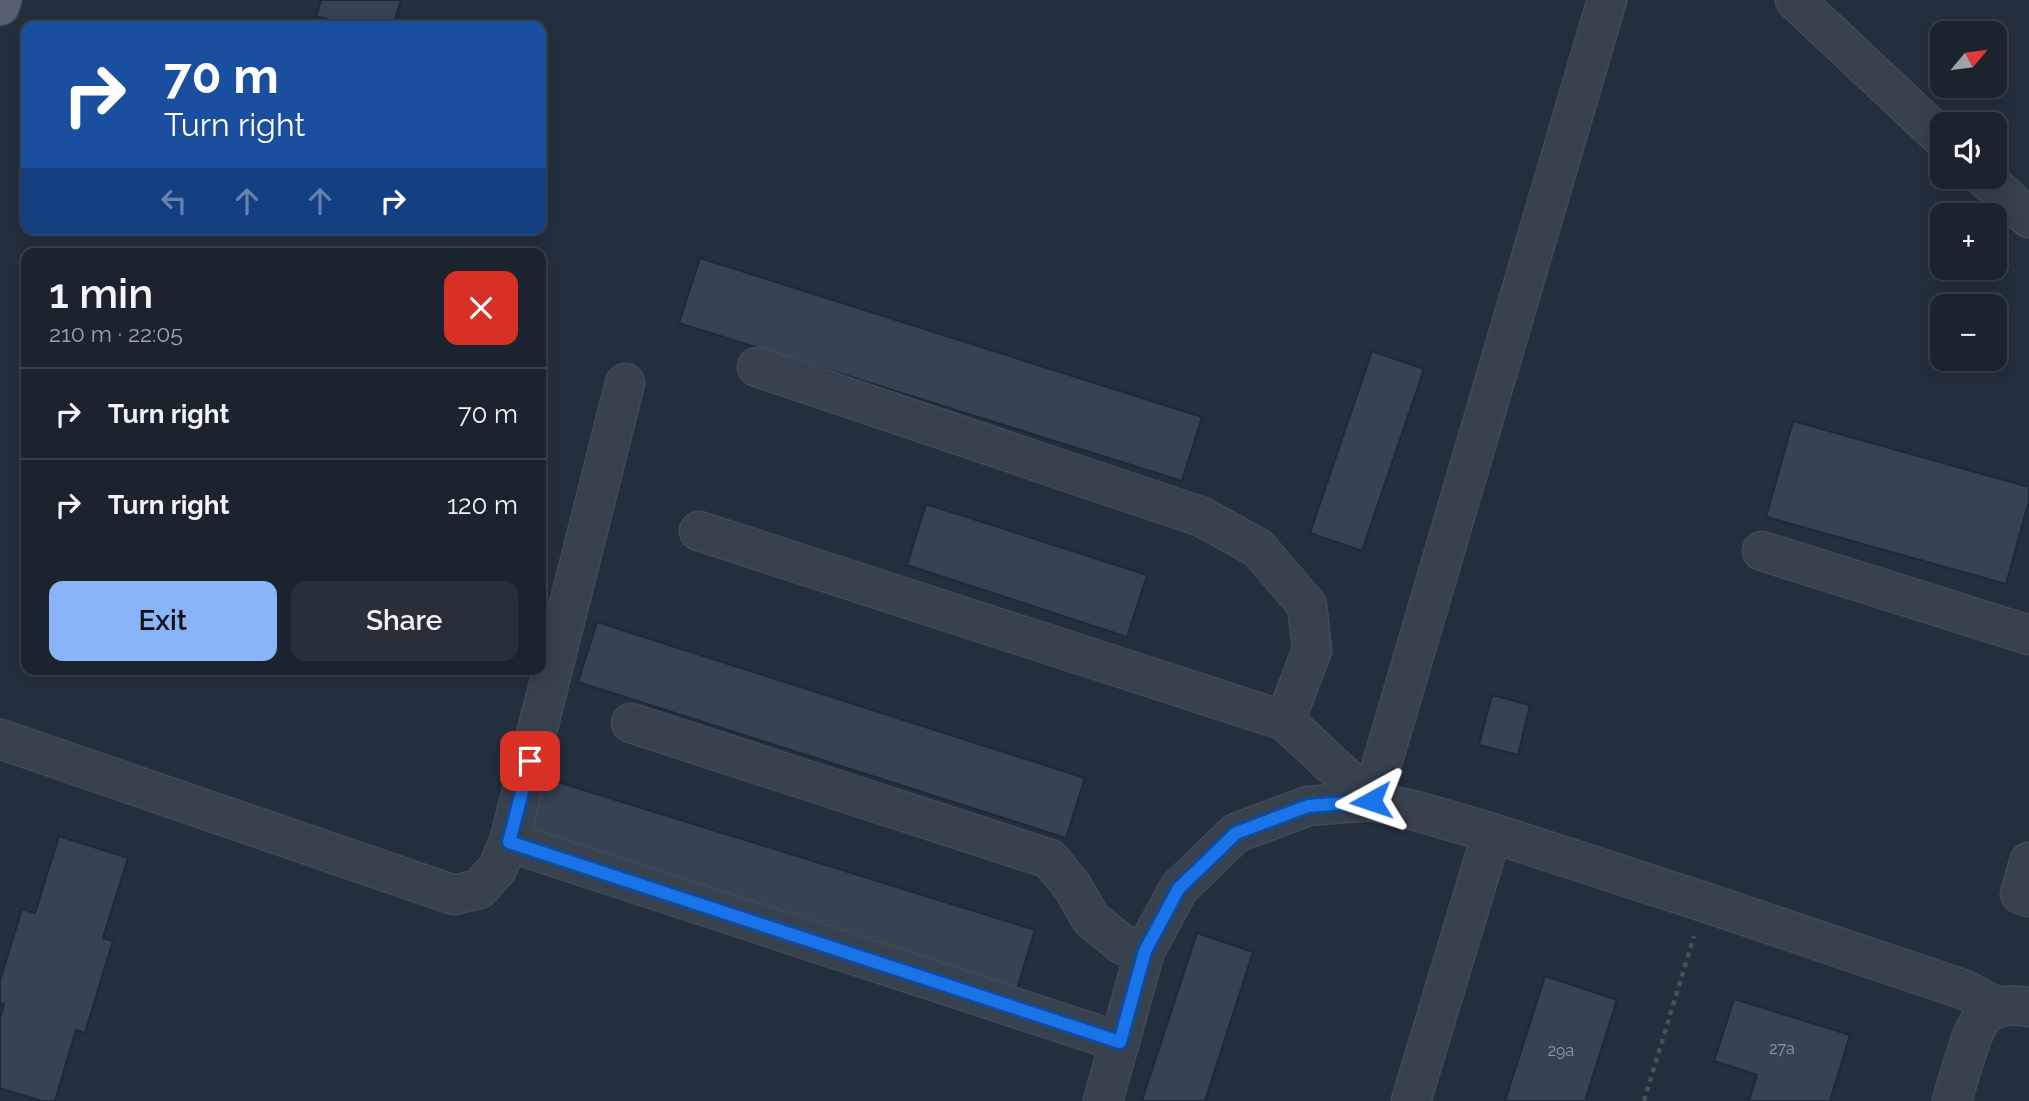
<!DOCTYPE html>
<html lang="en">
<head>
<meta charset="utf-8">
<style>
	body { margin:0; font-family:Raleway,sans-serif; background:#282f3a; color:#f1f3f6; height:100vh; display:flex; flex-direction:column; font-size:26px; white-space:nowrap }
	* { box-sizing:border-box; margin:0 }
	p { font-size:23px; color:#a0a4aa }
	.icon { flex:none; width:38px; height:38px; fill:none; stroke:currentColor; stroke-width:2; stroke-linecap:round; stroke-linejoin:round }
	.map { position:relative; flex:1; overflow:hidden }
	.side { position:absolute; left:21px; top:248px; width:525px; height:427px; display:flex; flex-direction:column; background:#1b232e; border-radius:14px; box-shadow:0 4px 18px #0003,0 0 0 2px #39404a }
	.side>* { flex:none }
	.guide { position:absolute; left:21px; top:21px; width:525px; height:214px; border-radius:14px; box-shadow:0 4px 18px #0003,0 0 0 2px #39404a; background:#1a4fa0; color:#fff; overflow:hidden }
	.needle { width:46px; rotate:61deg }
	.tools { position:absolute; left:1930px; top:21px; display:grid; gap:14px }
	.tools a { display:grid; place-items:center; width:77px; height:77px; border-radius:14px; background:#1b232e; box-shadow:0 4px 18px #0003,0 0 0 2px #39404a; font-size:35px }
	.pin { position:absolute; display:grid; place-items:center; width:60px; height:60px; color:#fff; margin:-30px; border-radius:14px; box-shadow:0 4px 10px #0006 }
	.me { position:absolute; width:77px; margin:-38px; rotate:265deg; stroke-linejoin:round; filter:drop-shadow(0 0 5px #0008) }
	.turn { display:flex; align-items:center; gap:24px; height:147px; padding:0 28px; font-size:32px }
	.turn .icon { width:91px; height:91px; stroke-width:2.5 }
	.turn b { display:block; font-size:49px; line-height:60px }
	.lanes { display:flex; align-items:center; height:66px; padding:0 28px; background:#0003; justify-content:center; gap:35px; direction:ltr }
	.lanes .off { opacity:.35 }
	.round { display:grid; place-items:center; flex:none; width:74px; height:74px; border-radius:14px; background:#282f3a }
	.summary { display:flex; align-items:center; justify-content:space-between; height:119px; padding:0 28px }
	h1 { font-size:42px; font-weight:600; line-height:52px }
	.cta { display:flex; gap:14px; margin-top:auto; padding:14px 28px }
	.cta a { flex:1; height:80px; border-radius:14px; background:#8ab4f8; color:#111; font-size:28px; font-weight:600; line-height:80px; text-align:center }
	.cta a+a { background:#282f3a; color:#f1f3f6 }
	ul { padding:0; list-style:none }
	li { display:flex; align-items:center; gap:21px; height:91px; padding:0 28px; border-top:2px solid #39404a }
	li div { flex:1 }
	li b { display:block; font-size:26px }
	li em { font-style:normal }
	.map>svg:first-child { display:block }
</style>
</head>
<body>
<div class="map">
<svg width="2029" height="1101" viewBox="0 0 2029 1101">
	<rect width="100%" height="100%" fill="#242f3e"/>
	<!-- building -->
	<g fill="#364354" stroke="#1f2835" stroke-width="2">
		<polygon points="321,0 401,0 393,26 349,26 316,16"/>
		<polygon points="700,258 1202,417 1182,481 679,323"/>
		<polygon points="1372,351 1424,369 1362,551 1310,533"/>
		<polygon points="1793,421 2029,487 2029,501 2006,584 1766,517"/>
		<polygon points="926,504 1147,575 1127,637 907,565"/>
		<polygon points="597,622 1085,778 1066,838 578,682"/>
		<polygon points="1492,695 1530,705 1518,755 1479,745"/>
		<polygon points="545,778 1035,930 1017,989 527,838"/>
		<polygon points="59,836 128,858 103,938 113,941 85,1033 76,1030 55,1101 41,1101 0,1088 0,1018 4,1004 0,1003 0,980 22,909 35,913"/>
		<polygon points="1197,933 1253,952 1205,1101 1147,1101 1142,1100"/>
		<polygon points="1545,976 1617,1000 1585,1101 1505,1101"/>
		<polygon points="1734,999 1850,1035 1830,1101 1749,1101 1757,1075 1714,1061"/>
	</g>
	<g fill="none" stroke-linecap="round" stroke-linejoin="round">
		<defs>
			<g id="minor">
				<polyline points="1795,0 1942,138"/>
				<polyline points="1984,177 2029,218"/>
				<polyline points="757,367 1202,517 1258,548 1307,605 1312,650 1285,721"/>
				<polyline points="699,531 1285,721 1371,801 1607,0"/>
				<polyline points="1762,551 2029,635"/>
				<polyline points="631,723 1050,859 1072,886 1091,919 1123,945 1145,951"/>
				<polyline points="0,739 454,895 479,889 497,869 509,842 625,383"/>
				<polyline points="509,842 1120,1042"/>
				<polyline points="2029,862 2020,894 2029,897"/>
				<polyline points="1103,1101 1145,951 1179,888 1236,833 1308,806 1371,801 1413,810 1492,833 1704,902 1965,990 1997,1007"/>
				<polyline points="1411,1101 1492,833"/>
				<path d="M 1952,1101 C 1956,1087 1960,1072 1965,1058 C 1976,1021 1985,999 2029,1007"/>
			</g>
			<polyline id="major" points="0,6 2,0"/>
		</defs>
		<!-- minor casing -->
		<use href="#minor" stroke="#414a57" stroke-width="41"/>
		<!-- major casing -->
		<use href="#major" stroke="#414a57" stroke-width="41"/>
		<!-- path -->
		<polyline stroke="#3f5557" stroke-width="4.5" stroke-dasharray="5 5" stroke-linecap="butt" points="1644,1101 1694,936"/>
		<!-- minor -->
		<use href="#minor" stroke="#38414e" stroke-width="38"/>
		<!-- major -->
		<use href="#major" stroke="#56606e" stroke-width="38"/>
	</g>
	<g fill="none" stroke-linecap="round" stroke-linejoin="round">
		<defs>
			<polyline id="route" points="530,761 509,842 1120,1042 1145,951 1179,888 1198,870 1236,833 1308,806 1371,801"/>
		</defs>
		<!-- route casing -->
		<use href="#route" stroke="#114b97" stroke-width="18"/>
		<!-- route -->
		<use href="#route" stroke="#1a73e8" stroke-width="12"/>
	</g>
	<g text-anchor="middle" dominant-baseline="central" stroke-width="7" stroke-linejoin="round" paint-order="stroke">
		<!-- number labels -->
		<g font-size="16" fill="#929caa">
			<text x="1782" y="1048">27a</text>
			<text x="1561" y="1050">29a</text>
		</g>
	</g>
</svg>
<div class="tools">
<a><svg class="needle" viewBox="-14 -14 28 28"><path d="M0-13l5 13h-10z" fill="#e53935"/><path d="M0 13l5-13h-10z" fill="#a0a4aa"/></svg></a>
<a><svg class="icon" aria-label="sound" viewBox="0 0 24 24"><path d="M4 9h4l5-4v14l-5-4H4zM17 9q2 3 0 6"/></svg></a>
<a>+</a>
<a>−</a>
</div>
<div class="pin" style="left:530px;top:761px;background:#d93025"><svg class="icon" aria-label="arrive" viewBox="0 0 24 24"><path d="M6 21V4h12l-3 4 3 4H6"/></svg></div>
<svg class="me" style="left:1371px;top:801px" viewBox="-20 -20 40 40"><path d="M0-17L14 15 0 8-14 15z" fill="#1a73e8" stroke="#fff" stroke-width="4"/></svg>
<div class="guide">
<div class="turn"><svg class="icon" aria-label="right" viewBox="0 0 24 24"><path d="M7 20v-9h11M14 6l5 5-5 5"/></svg><div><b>70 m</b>Turn right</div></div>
<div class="lanes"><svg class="icon off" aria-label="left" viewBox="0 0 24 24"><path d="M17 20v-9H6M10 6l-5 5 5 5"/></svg><svg class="icon off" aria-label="ahead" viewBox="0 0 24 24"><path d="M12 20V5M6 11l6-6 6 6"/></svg><svg class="icon off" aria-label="ahead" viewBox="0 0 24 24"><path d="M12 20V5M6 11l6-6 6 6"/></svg><svg class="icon" aria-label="right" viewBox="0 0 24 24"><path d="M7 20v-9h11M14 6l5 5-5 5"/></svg></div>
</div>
<section class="side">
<div class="summary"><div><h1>1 min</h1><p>210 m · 22:05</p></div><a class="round" style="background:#d93025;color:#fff"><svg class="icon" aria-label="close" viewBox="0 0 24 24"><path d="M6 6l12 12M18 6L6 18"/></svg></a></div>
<ul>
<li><svg class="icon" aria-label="right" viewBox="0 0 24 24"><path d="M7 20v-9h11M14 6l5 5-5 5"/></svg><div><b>Turn right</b></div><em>70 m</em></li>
<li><svg class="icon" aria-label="right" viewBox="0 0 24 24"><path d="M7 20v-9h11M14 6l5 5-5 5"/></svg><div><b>Turn right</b></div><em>120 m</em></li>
</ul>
<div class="cta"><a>Exit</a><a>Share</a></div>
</section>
</div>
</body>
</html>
